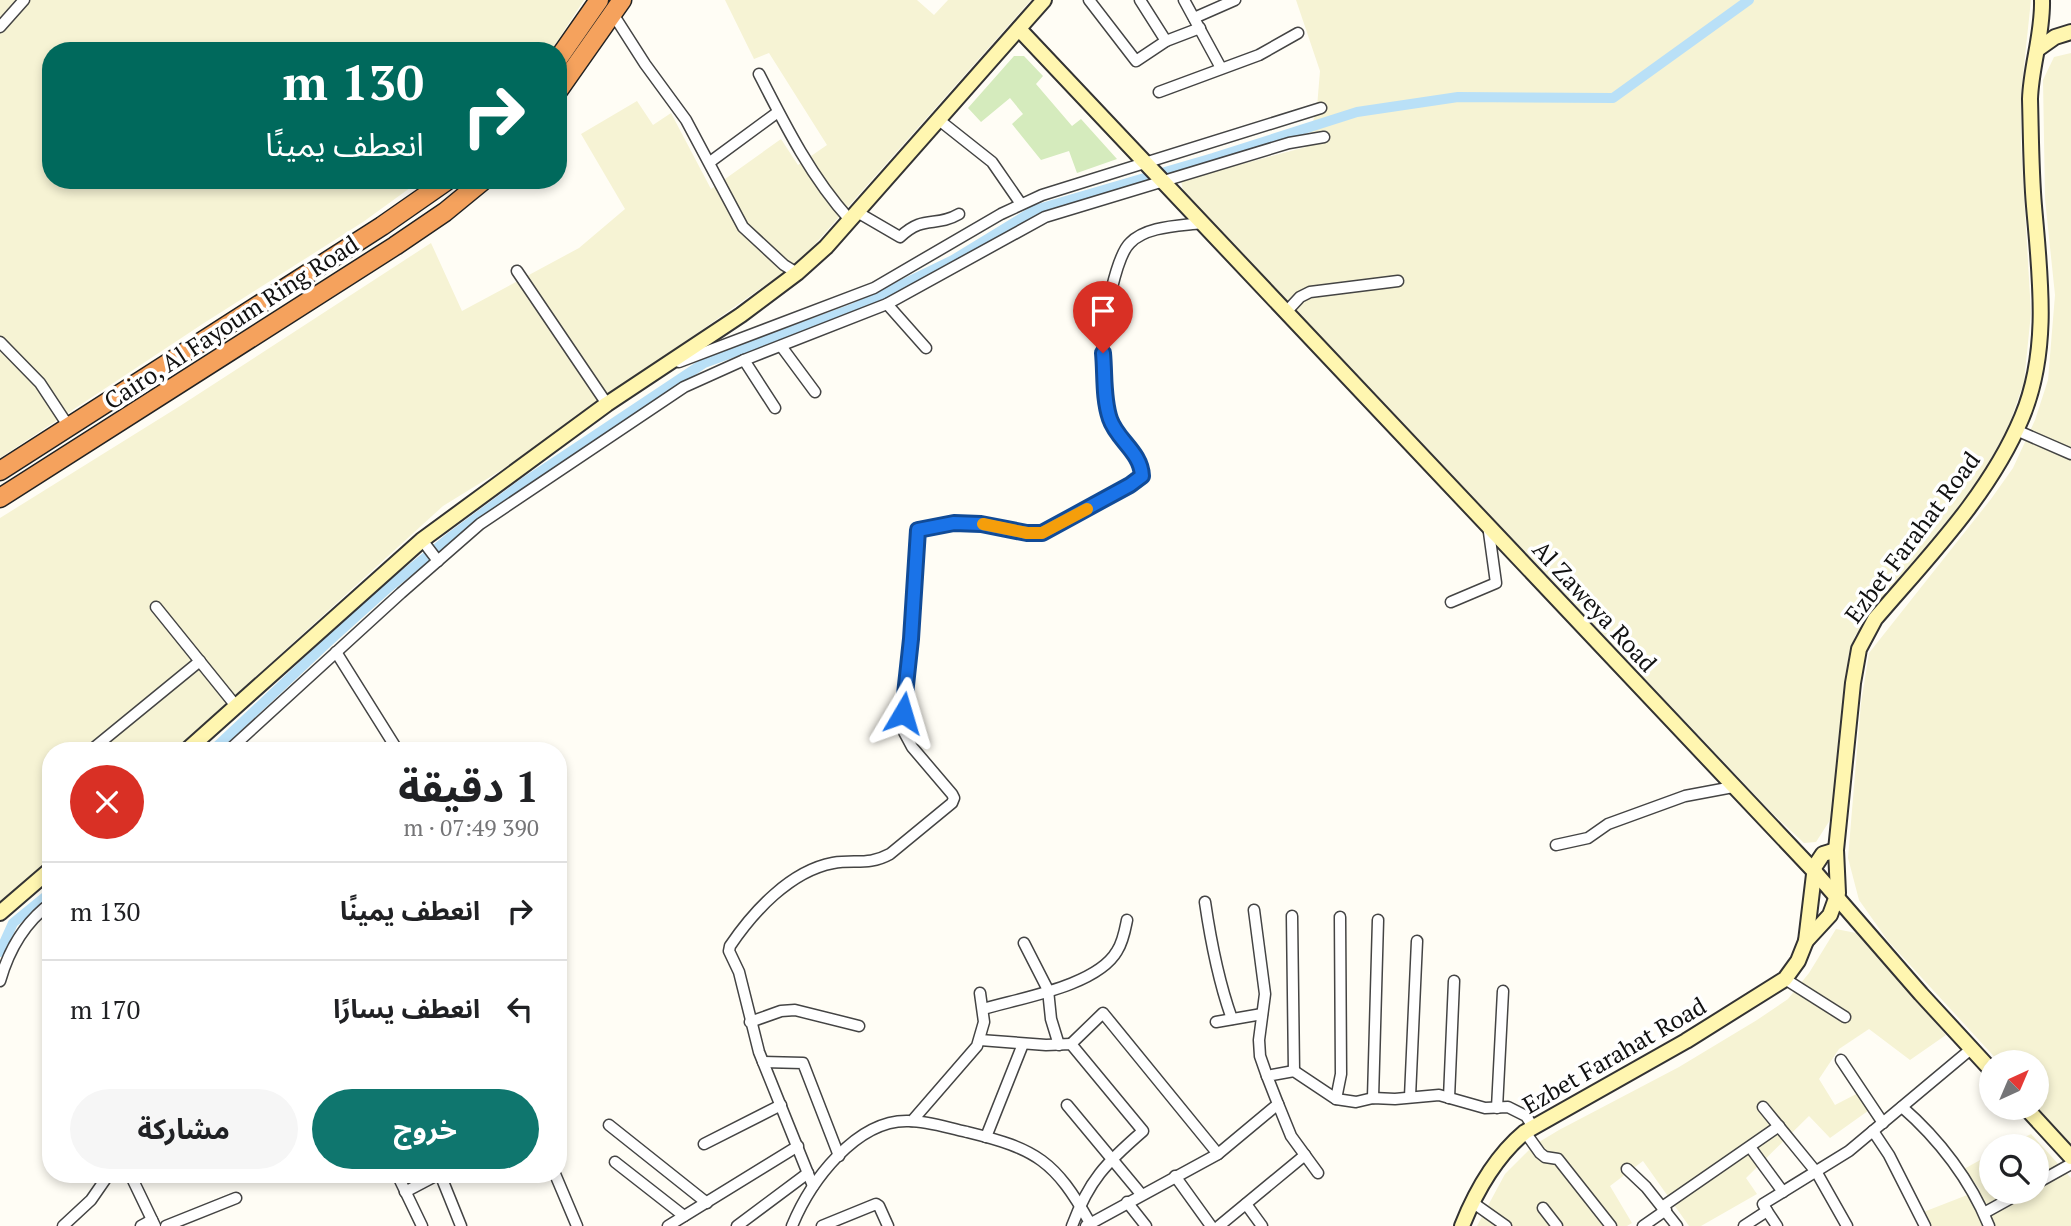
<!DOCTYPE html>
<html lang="ar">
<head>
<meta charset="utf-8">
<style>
	body { margin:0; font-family:"PT Serif","Noto Sans Arabic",serif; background:#f6f6f6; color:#202124; direction:rtl; height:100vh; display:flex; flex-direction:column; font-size:26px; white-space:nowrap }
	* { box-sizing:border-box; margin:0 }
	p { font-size:23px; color:#757577 }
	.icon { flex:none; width:38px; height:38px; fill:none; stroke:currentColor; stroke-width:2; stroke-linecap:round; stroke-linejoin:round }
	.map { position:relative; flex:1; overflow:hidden; direction:ltr }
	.side { position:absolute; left:42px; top:742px; width:525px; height:441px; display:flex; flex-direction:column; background:#fff; border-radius:28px; box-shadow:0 4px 10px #0003; direction:rtl }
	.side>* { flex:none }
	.top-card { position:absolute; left:42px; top:42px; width:525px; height:147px; border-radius:28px; box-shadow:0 4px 10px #0003; direction:rtl; background:#00695c; color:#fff; overflow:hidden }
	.needle { width:46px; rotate:44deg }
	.controls { position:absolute; left:1979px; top:1050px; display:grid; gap:14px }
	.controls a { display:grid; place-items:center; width:70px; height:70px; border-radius:50%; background:#fff; box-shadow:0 4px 10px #0003; font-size:35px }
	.pin { position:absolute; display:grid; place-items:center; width:60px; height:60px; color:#fff; margin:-72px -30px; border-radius:50% 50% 50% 0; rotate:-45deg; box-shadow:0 0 7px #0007 }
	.pin .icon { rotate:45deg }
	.me { position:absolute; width:77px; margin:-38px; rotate:7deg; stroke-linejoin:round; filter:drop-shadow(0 0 5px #0008) }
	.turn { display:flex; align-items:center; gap:24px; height:147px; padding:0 28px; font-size:32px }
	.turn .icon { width:91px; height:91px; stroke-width:2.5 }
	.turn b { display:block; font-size:49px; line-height:60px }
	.round { display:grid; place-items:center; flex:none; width:74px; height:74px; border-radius:37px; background:#f6f6f6 }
	.summary { display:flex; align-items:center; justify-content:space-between; height:119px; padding:0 28px }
	h1 { font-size:42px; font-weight:700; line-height:52px }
	.button { display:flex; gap:14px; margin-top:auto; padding:14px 28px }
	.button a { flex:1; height:80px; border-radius:42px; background:#0f766e; color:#fff; font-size:28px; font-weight:700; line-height:80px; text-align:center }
	.button a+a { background:#f6f6f6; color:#202124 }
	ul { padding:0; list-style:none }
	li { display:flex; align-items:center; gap:21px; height:98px; padding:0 28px; border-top:2px solid #e0e0e0 }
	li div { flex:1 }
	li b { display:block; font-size:26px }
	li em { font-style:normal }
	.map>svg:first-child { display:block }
</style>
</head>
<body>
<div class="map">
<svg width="2071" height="1226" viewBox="0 0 2071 1226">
	<rect width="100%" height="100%" fill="#fffdf5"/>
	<!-- farmland -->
	<g fill="#f6f3d4">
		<polygon points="0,0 584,0 551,51 51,51 51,180 421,180 363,222 204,323 0,458"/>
		<polygon points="725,0 917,0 934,15 948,0 1031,0 801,260 516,461 443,506 174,751 51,751 51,859 0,904 0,518 180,406 431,243 462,311 579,248 625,209 581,134 637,101 653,125 671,113 711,189 781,139 798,165 827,145 769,53 754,59"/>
		<polygon points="1296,0 2031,0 2021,94 2021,143 2031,313 2024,382 2008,428 1976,485 1855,636 1849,654 1832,817 1816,842 1804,843 1774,815 1183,191 1181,180 1306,147 1317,107 1320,71"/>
		<polygon points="2071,53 2071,1146 2037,1107 2037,1062 1999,1062 1888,941 1859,900 1848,858 1861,703 1869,653 1991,499 2013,468 2035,420 2048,380 2055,295 2045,199 2043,80 2054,57"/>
		<polygon points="1836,929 1856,933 1946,1035 1910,1060 1869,1029 1839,1049 1819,1079 1835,1105 1862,1091 1872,1108 1830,1138 1809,1116 1746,1178 1757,1194 1701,1226 1689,1226 1643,1161 1610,1186 1632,1223 1627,1226 1477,1226 1505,1174 1534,1145 1559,1130 1679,1067 1757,1020 1788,999 1809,973"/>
		<polygon points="2031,1134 2071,1178 2071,1226 1929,1226 1921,1213 1980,1190 1964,1169 1991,1154 1992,1192 2037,1192 2037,1146 2007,1146"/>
	</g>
	<!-- green -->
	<polygon fill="#d5ebbd" points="1014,56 1024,56 1043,76 1036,84 1072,126 1081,119 1117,159 1077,173 1069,151 1041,160 1012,124 1023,114 1010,98 981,122 968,108"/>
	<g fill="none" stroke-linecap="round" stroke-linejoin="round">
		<!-- canal -->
		<g stroke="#b9e0f7" stroke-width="10">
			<polyline points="212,751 329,641 389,587 452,536 525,482 704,363 852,309 953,260 1035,210 1213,158 1357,112 1458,97 1613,98 1749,0"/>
			<polyline points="0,952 13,923 51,892"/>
		</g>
		<defs>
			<g id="street">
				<polyline points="1089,0 1136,61 1166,41 1200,28"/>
				<polyline points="1140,0 1166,41"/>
				<polyline points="1184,0 1221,68"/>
				<polyline points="613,14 645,64 686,120 743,227 784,265 797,273"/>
				<polyline points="1194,18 1235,0"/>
				<polyline points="0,27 24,0"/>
				<path d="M 759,74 C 785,125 811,177 850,220"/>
				<polyline points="1159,92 1259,55 1298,33"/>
				<polyline points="939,120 992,162 1021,204"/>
				<polyline points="710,162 778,112"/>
				<path d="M 857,212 L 900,237 C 924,214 935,228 959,214"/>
				<polyline points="517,271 607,404"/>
				<polyline points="887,304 926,348"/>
				<polyline points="1287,311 1300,297 1310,292 1398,281"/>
				<polyline points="0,342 40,383 69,427"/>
				<polyline points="781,346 815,392"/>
				<polyline points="744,360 775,408"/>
				<polyline points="679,362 874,288 1001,214 1042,195 1321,108"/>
				<polyline points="2016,430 2071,454"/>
				<polyline points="422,540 438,561"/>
				<polyline points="1451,602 1496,583 1488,525"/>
				<polyline points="156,607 236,706"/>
				<polyline points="336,652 398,751"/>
				<polyline points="90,751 200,661"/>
				<polyline points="228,751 401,593 480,524 684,387 744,360 887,304 1045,217 1289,143 1324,137"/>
				<polyline points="1556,845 1588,838 1608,824 1685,796 1733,787"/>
				<path d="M 1205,902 C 1211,943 1218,980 1232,1019"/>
				<polyline points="1254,910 1265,994 1259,1040 1260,1056 1267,1076"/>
				<polyline points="1292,916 1294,1071"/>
				<polyline points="1024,943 1048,990 1051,1019 1059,1045"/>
				<polyline points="1785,979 1845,1017"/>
				<path d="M 0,981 C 9,949 24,923 51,903"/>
				<path d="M 983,1009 C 1020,998 1097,986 1117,951 C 1123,942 1125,930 1127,920"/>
				<polyline points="750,1022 781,1011 795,1010 859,1026"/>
				<polyline points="1216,1022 1262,1014"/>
				<path d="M 980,1040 L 1046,1045 L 1071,1044 L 1143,1131 C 1106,1163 1089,1180 1072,1226"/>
				<polyline points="1071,1044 1103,1013 1218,1154"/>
				<polyline points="1841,1060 1883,1123"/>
				<polyline points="763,1062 803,1063 839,1156"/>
				<polyline points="1410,1097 1417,941"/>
				<polyline points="1373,1098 1378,920"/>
				<polyline points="1449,1098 1454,981"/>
				<polyline points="1336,1099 1341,1074 1340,917"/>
				<polyline points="1278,1104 1291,1136 1318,1173"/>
				<polyline points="1067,1105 1141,1194"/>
				<polyline points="1763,1107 1817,1173 1847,1226"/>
				<path d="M 1902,1107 C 1939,1139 1971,1181 1989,1226"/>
				<polyline points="1497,1108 1503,991"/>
				<polyline points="912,1121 977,1046 984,1022 980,993"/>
				<polyline points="609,1125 707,1203"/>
				<polyline points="1873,1131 1889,1155 1925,1226"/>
				<polyline points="1525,1132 1540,1153 1545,1157 1558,1159 1611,1226"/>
				<polyline points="986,1137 1023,1044"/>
				<polyline points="704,1144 781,1105"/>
				<polyline points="1750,1147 1783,1192"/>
				<polyline points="615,1162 684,1216"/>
				<polyline points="1627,1169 1646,1187 1677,1226"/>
				<polyline points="130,1174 155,1226"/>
				<polyline points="397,1174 422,1226"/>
				<polyline points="440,1174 461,1226"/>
				<polyline points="555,1174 577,1226"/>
				<polyline points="1175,1176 1211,1226"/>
				<polyline points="2037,1183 2071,1164"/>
				<path d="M 813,1186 L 759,1052 L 739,972 L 729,951 L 730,946 C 753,912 790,871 833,863 C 855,859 868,866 890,854 L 952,803 L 954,798 L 952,794 L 912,747 L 904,732 L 903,713 L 911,639 L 916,532 L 923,528 L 954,523 L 981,524 L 1028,533 L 1042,533 L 1140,479 L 1142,474 C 1139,452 1117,440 1110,420 C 1104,403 1102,359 1103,340 C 1104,320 1116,256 1130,243 C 1146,226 1179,226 1201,223"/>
				<polyline points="405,1192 439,1174"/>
				<polyline points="1127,1202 1146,1226"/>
				<polyline points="1472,1202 1506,1226"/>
				<polyline points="1246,1204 1262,1226"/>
				<polyline points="1662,1207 1779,1126"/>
				<polyline points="1543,1208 1557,1226"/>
				<polyline points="1767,1211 1777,1226"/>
				<polyline points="1984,1213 2022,1192"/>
				<polyline points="63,1226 91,1200 109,1174"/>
				<polyline points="141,1226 152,1220"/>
				<polyline points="166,1226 236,1198"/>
				<polyline points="668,1226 798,1146"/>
				<polyline points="737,1226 808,1173"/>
				<path d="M 792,1226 C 810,1182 856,1119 909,1121 C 928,1121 948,1128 967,1132 C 1037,1149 1055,1161 1090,1223"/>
				<polyline points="822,1226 876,1204 879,1206 888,1226"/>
				<polyline points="1086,1226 1218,1154 1278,1104 1267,1076 1294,1071 1336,1099 1356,1102 1373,1098 1395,1099 1439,1095 1485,1108 1508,1107 1526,1116 1533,1127"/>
				<polyline points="1219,1226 1305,1155"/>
				<polyline points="1643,1226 1666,1210"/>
				<polyline points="1744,1226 1767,1211 1763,1204 1849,1151 1971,1049"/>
			</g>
			<g id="secondary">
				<polyline points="1019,29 1814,871 1921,994 1992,1071"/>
				<polyline points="2038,49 2055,37 2071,32"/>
				<polyline points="186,751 422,540 607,404 741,315 797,273 826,247 1044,0"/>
				<polyline points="0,913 51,869"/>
				<path d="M 1806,941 L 1830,915 L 1838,893 L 1836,850 L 1853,683 L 1859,649 L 1875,619 C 1929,556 1990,494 2022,417 C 2050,350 2040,276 2034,206 C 2031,171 2031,135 2030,99 C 2031,66 2043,34 2042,0"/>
				<polyline points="2026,1108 2071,1157"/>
				<path d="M 1462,1226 C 1476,1191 1495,1157 1525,1132 L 1686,1041 L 1785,979 L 1798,961 L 1806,941 L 1815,866 L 1823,854 L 1836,850"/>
			</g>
			<g id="highway">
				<polyline points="558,59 599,0"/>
				<polyline points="558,91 622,0"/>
				<polyline points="0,471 382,226 448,180"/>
				<polyline points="0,498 395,246 445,212 484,180"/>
			</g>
		</defs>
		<!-- street casing -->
		<use href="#street" stroke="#444" stroke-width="13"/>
		<!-- secondary casing -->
		<use href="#secondary" stroke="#333" stroke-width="18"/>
		<!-- highway casing -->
		<use href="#highway" stroke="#222" stroke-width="21"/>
		<!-- street -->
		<use href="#street" stroke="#fff" stroke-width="10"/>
		<!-- secondary -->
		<use href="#secondary" stroke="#fff6b0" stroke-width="14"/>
		<!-- highway -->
		<use href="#highway" stroke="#f5a25d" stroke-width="18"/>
	</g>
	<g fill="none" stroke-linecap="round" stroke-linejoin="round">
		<defs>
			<path id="route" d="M 903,713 L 911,639 L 918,530 L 954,523 L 981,524 L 1027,533 L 1042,533 L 1130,485 L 1142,476 C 1141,452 1117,440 1110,419 C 1103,399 1105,374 1103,353"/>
		</defs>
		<!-- route casing -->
		<use href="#route" stroke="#114b97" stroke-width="18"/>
		<!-- route -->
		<use href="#route" stroke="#1a73e8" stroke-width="12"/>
		<!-- slow -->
		<polyline stroke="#f59e0b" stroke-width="12" points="983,524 1027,533 1042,533 1087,509"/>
	</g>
	<g text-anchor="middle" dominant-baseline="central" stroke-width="7" stroke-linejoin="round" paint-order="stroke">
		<!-- street labels -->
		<g font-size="24" fill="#111" stroke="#fff">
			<text transform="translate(231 322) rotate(-33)">Cairo, Al Fayoum Ring Road</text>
			<text transform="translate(1912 537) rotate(-53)">Ezbet Farahat Road</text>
			<text transform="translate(1595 606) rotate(47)">Al Zaweya Road</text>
			<text transform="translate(1614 1055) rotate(-30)">Ezbet Farahat Road</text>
		</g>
	</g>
</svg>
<div class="controls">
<a><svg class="needle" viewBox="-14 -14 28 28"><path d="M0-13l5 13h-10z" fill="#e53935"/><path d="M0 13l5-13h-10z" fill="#757577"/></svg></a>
<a><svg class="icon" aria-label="search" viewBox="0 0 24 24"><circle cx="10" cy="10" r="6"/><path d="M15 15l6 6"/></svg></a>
</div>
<div class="pin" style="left:1103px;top:353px;background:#d93025"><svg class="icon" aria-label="arrive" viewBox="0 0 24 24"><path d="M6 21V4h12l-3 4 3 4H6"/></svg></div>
<svg class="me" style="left:903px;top:713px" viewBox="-20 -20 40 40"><path d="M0-17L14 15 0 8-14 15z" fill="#1a73e8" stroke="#fff" stroke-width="4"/></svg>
<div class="top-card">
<div class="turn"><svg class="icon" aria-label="right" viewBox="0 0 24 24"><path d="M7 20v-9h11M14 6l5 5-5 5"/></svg><div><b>130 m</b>انعطف يمينًا</div></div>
</div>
<section class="side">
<div class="summary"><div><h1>1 دقيقة</h1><p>390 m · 07:49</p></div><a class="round" style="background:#d93025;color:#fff"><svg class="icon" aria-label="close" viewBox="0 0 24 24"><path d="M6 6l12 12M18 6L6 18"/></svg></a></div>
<ul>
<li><svg class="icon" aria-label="right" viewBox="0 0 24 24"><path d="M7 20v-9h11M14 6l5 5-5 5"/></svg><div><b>انعطف يمينًا</b></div><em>130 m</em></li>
<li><svg class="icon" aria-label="left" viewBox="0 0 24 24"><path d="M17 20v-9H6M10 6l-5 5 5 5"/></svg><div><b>انعطف يسارًا</b></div><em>170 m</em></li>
</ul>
<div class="button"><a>خروج</a><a>مشاركة</a></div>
</section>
</div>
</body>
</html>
